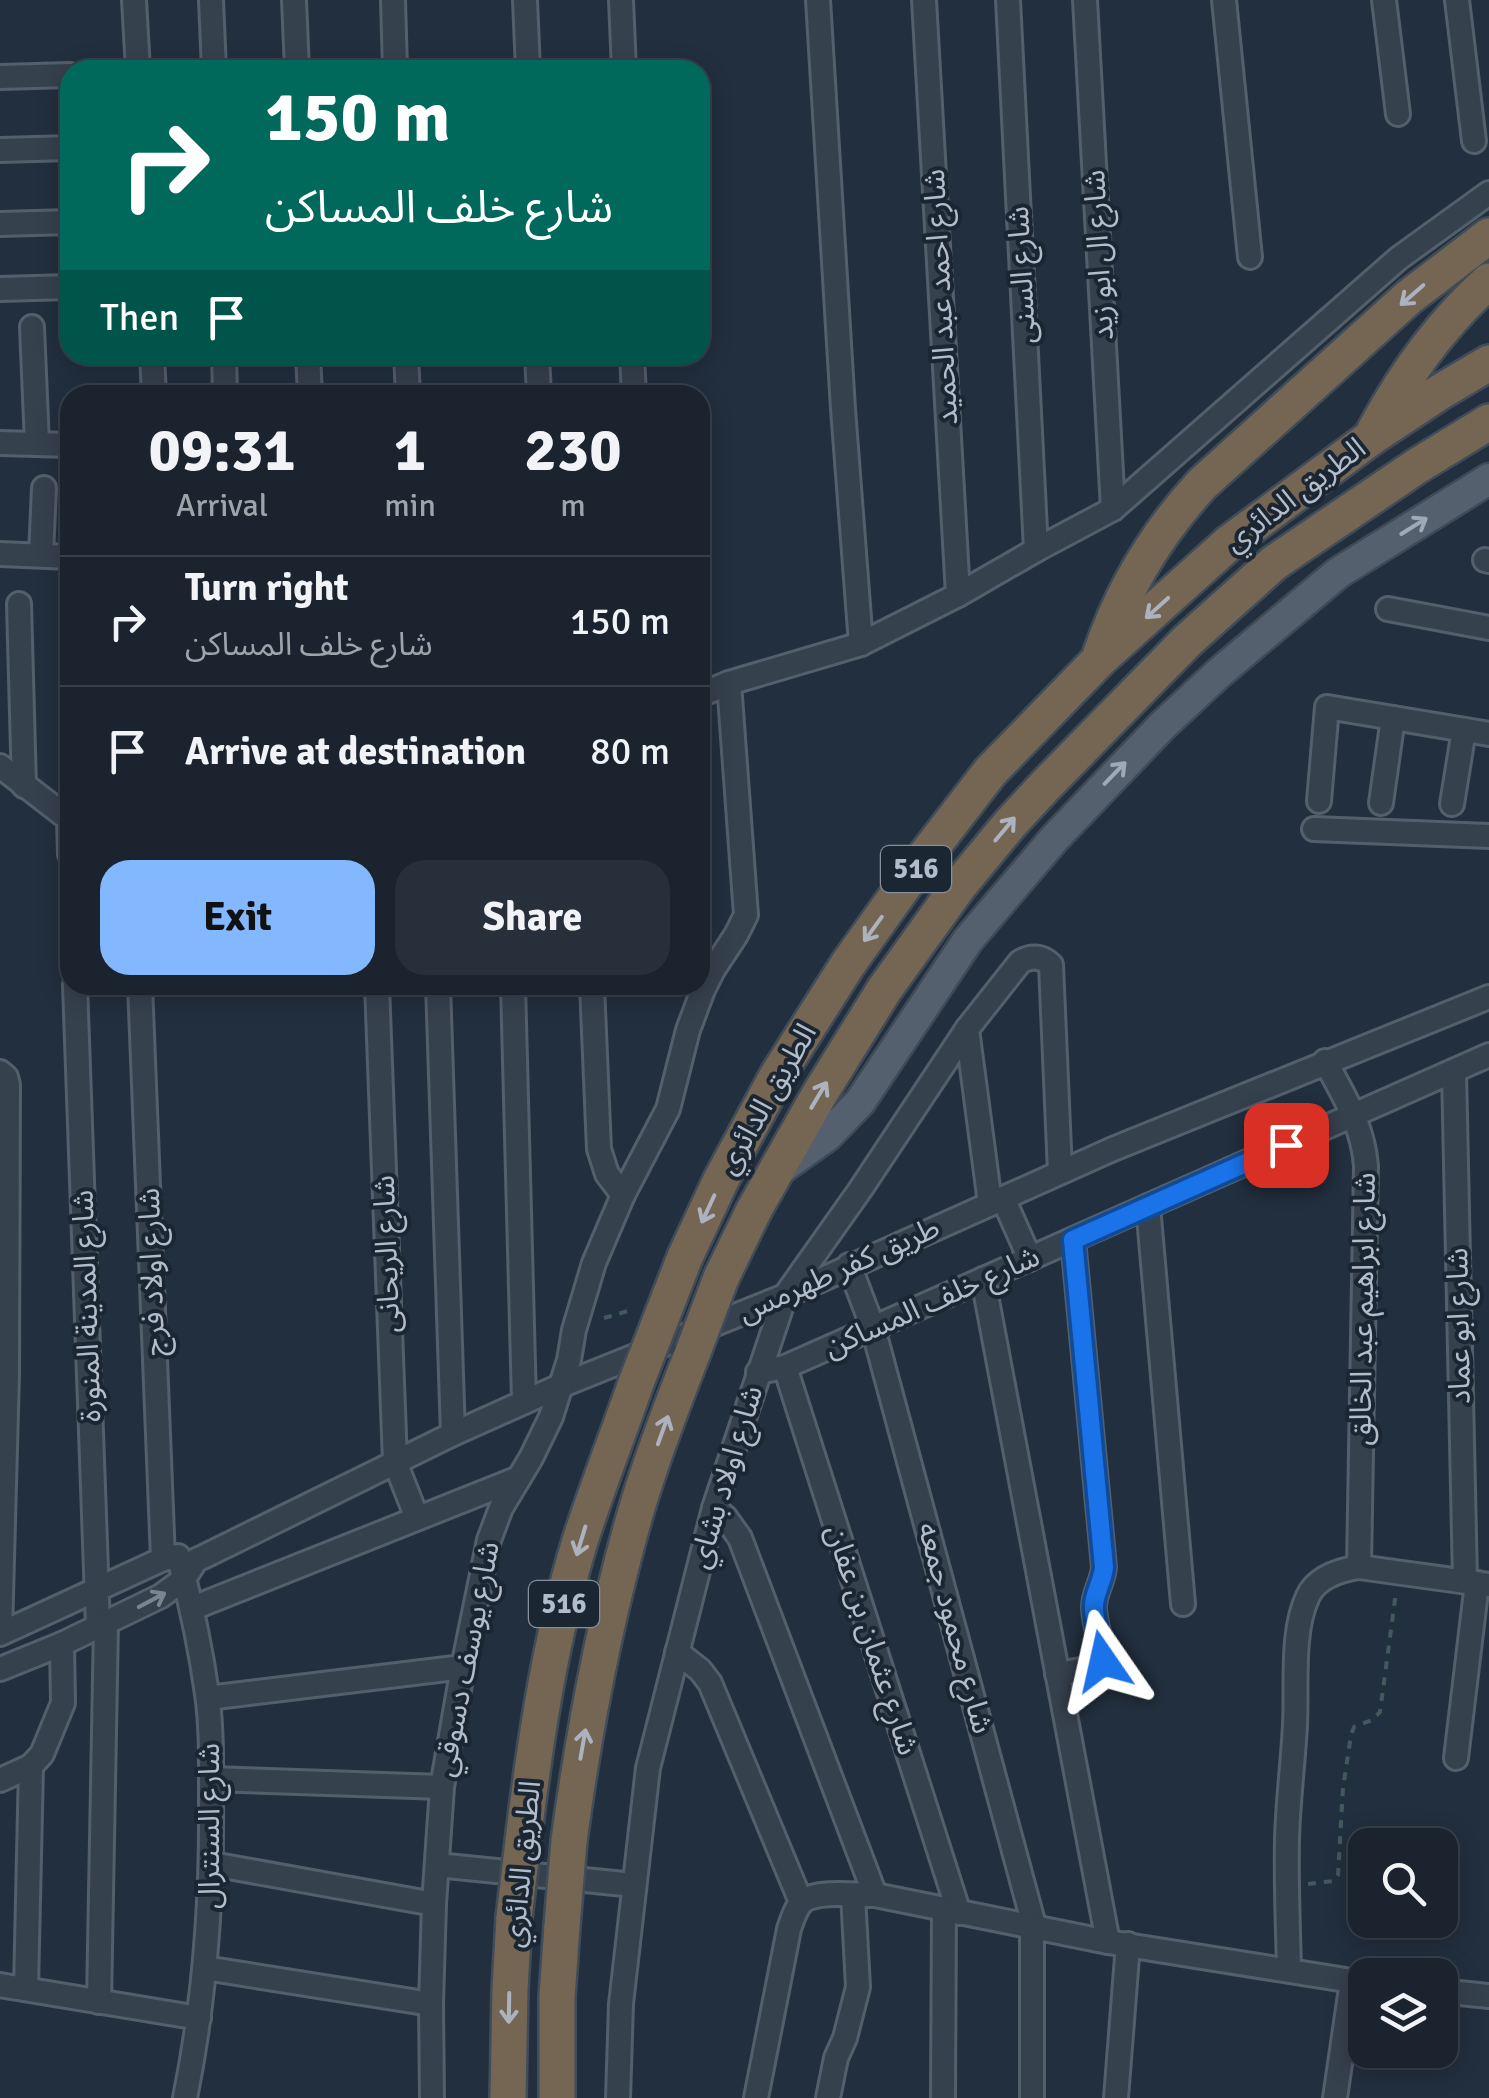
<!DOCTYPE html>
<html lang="en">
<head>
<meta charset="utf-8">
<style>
	body { margin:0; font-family:Signika,"Noto Sans Arabic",sans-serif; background:#272f3a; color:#f1f3f6; height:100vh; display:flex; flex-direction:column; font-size:38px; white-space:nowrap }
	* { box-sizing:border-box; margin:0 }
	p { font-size:32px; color:#9fa4aa }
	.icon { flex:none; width:55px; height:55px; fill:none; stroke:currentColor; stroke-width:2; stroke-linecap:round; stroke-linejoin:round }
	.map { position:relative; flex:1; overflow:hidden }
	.details { position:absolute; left:60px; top:385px; width:650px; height:610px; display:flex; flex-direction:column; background:#1a232e; border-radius:30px; box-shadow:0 5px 25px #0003,0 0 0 2px #38404a }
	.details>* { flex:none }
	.banner { position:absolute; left:60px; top:60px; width:650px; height:305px; border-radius:30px; box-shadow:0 5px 25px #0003,0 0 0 2px #38404a; background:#00695c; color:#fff; overflow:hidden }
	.tools { position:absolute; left:1348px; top:1828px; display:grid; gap:20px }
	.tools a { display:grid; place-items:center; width:110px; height:110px; border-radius:20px; background:#1a232e; box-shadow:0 5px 25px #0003,0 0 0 2px #38404a; font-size:50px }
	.pin { position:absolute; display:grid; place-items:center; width:85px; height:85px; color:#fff; margin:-42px; border-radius:20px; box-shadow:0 5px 15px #0006 }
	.me { position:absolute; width:110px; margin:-55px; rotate:349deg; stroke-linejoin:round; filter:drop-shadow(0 0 8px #0008) }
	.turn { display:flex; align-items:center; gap:35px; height:210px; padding:0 40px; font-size:45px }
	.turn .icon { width:130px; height:130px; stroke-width:2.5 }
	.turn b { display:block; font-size:70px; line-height:85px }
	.then { display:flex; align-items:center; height:95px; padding:0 40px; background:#0003; gap:20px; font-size:38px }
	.eta { display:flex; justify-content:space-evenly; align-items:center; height:170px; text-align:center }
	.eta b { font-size:60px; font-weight:700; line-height:70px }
	.primary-button { display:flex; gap:20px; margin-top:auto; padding:20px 40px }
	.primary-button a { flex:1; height:115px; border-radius:30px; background:#83b8fe; color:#111; font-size:40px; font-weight:700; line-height:115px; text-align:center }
	.primary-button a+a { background:#272f3a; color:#f1f3f6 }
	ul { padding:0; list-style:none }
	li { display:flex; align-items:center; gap:30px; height:130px; padding:0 40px; border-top:2px solid #38404a }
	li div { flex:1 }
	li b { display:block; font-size:38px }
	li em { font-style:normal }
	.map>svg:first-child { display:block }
</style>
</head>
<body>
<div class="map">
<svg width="1489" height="2098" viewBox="0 0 1489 2098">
	<rect width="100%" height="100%" fill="#222f3e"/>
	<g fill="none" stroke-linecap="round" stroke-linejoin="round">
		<defs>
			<g id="minor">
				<polyline points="134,0 138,70"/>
				<polyline points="211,0 214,70"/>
				<polyline points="294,0 297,70"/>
				<polyline points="393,0 395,70"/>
				<polyline points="525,0 528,70"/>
				<polyline points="621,0 624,70"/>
				<polyline points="818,0 843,409 861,644"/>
				<polyline points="924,0 958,595"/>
				<polyline points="1008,0 1036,550"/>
				<polyline points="1085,0 1113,509"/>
				<polyline points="1224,0 1250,257"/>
				<polyline points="1384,0 1398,114"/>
				<polyline points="1457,0 1474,141"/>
				<polyline points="0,77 70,75"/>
				<polyline points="0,150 70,148"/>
				<polyline points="0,224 70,222"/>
				<polyline points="0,289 70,287"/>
				<polyline points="32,327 37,444"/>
				<polyline points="152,355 154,395"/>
				<polyline points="224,355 225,395"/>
				<polyline points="308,355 310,395"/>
				<polyline points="406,355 408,395"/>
				<polyline points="537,355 539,395"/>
				<polyline points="632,355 634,395"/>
				<polyline points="0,443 70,445"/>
				<polyline points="0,554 70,557"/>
				<polyline points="41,555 44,488"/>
				<polyline points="1485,560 1489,561"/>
				<polyline points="19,604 24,786"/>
				<polyline points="1388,609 1489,628"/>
				<polyline points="700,695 729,683 861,644 958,595 1036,550 1113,509 1399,258 1489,193"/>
				<polyline points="0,766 70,820"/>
				<polyline points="1319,801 1327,707 1489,734"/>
				<polyline points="1381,803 1393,718"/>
				<polyline points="1452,804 1464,730"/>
				<polyline points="69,819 70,854"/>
				<polyline points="1314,829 1489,836"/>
				<polyline points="75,985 98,1627"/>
				<polyline points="140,985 163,1559"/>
				<polyline points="377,985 395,1462 417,1518"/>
				<polyline points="438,985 453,1434"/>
				<polyline points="513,985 524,1402"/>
				<polyline points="592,985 599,1149 607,1174 623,1195"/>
				<polyline points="967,1029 990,1203"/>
				<path d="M 1325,1061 C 1344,1096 1363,1126 1366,1166 L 1359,1567"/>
				<polyline points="1454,1071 1465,1581"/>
				<polyline points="0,1072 6,1077 8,1085 7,1374 0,1633"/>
				<polyline points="1003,1198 1030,1259"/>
				<polyline points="1148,1206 1183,1604"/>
				<polyline points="849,1265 873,1328 1035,1929"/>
				<polyline points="983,1279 1108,1942"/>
				<polyline points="785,1367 959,1913"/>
				<polyline points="758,1372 785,1367 1489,1055"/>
				<polyline points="714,1508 725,1517 740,1538 875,1895"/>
				<path d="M 181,1566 C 192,1608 201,1651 207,1694 C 212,1729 211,1766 211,1801 C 212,1901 205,1999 185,2098"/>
				<polyline points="193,1608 519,1478"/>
				<polyline points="0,1634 163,1559 178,1556"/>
				<polyline points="677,1652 700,1670 710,1683 801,1902"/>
				<polyline points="0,1669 62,1644 161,1596 184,1579 196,1560 203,1557 453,1434 560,1386 785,1296 1113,1149 1489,997"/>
				<path d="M 1057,1674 L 1093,1668 L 1103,1661 C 1102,1643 1095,1626 1094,1609 C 1093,1594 1103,1582 1104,1567 L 1073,1240"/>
				<polyline points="208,1698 463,1667"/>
				<polyline points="1456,1758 1477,1583"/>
				<polyline points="211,1779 442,1787"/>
				<polyline points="0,1780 31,1766 42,1754 63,1703 62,1644"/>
				<polyline points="212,1864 434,1904"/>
				<polyline points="437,1865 634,1885"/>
				<polyline points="205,1968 431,2004"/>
				<path d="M 1289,1970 C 1288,1926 1286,1883 1287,1839 C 1288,1801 1293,1763 1295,1725 C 1297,1685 1291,1631 1308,1596 C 1317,1577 1340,1570 1359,1567 L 1489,1585"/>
				<polyline points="0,1985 199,2018"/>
				<polyline points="26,1989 31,1766"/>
				<polyline points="1440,1991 1489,1996"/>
				<polyline points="99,2002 106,1623"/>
				<polyline points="432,2098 431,2004 434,1904 442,1787 463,1667 489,1540 501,1508 531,1458 551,1417 569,1360 574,1330 594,1263 623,1195 668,1109 688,1030 703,990 713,970 736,935 746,915 729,683"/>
				<path d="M 618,2098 L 621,2004 L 648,1768 L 714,1508 L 785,1296 L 860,1190 L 967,1029 L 1020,962 C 1031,955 1042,956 1051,965 L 1060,1172"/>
				<path d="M 756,2098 L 789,1929 C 792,1920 796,1907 803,1901 C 818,1890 856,1895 875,1895 L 1108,1942 L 1352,1981 L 1335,2098"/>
				<polyline points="828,2098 836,2058 845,2038 858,1987 853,1895"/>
				<polyline points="943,2098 944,1910"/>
				<polyline points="1032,2098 1032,1928"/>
				<polyline points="1116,2098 1128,1944"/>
			</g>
			<polyline id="major" points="776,1172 827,1136 860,1102 968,940 1054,839 1162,726 1219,673 1338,573 1489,479"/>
			<g id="highway">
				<path d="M 1375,430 C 1405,374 1442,323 1489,281"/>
				<path d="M 1101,653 C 1123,589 1156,534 1202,484 L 1409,297 L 1489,236"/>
				<polyline points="754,1210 819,1095 884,990 958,887 1009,825 1045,786 1187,641 1274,563 1417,466 1489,422"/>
				<polyline points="685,1257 721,1180 777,1076 848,964 923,859 990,772 1099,660 1229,543 1372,437 1440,392 1489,363"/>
				<path d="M 524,1833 C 536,1735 551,1636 580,1541 C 597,1488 618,1435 636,1383"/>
				<path d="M 569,1841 C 584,1729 605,1619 636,1511 C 652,1457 672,1405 693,1352"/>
				<polyline points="508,2098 510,1989 514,1918"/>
				<polyline points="557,2098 557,1997 562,1926"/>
			</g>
		</defs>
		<!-- minor casing -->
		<use href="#minor" stroke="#545f6c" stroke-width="28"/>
		<!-- major casing -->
		<use href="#major" stroke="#3f4a57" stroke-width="35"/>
		<!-- highway casing -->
		<use href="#highway" stroke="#414c59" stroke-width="40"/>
		<!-- path -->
		<g stroke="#425a5c" stroke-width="4" stroke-dasharray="8 8" stroke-linecap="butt">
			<polyline points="604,1318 628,1311 633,1312"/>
			<polyline points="1308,1884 1333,1881 1338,1875 1343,1788 1351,1735 1354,1727 1372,1720 1380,1712 1396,1592"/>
		</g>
		<!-- minor -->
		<use href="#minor" stroke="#36414e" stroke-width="22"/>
		<!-- major -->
		<use href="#major" stroke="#54606e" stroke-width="30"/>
		<!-- highway -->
		<use href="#highway" stroke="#756653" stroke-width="35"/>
		<defs>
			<g id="highway-bridge">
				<polyline points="693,1352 721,1278 754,1210"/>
				<polyline points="636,1383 685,1257"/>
				<polyline points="514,1918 524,1833"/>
				<polyline points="562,1926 569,1841"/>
			</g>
		</defs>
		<!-- highway-bridge casing -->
		<use href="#highway-bridge" stroke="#414c59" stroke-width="40" stroke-linecap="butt"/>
		<!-- highway-bridge -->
		<use href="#highway-bridge" stroke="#756653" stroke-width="35"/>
	</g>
	<!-- one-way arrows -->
	<defs><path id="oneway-shaft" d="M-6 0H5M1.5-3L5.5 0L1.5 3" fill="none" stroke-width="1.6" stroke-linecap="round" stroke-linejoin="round" transform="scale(2.5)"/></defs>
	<g stroke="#acb3be">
		<use href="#oneway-shaft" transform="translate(1412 295) rotate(139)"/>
		<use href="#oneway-shaft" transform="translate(1157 608) rotate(138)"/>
		<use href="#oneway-shaft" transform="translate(1005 829) rotate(-50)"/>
		<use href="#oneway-shaft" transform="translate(873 929) rotate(126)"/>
		<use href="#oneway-shaft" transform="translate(819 1095) rotate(-59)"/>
		<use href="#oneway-shaft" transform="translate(708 1209) rotate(115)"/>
		<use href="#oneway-shaft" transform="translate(663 1430) rotate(-70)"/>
		<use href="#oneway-shaft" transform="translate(581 1541) rotate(107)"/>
		<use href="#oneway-shaft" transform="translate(583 1744) rotate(-80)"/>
		<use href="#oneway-shaft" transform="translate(509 2008) rotate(91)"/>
	</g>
	<g stroke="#9faab8">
		<use href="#oneway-shaft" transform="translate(1414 526) rotate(-32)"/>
		<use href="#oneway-shaft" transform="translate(1115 773) rotate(-46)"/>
	</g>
	<use stroke="#7a8592" href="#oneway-shaft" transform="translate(152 1600) rotate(-28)"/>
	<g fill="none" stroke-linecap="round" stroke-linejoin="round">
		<defs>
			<path id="route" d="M 1103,1661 C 1102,1643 1095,1626 1094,1609 C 1093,1594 1103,1582 1104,1567 L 1073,1240 L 1286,1145"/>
		</defs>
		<!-- route casing -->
		<use href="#route" stroke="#114b97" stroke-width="25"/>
		<!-- route -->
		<use href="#route" stroke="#1a73e8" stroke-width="18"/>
	</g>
	<g text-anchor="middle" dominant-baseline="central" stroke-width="8" stroke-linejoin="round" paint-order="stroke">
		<!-- shield labels -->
		<g fill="#1b2633" stroke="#858f9d" stroke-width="2.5">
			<rect x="881" y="846" width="70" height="46" rx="8"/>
			<rect x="529" y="1581" width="70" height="46" rx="8"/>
		</g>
		<g font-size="28" font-weight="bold" fill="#b2bcca">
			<text x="916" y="869">516</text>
			<text x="564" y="1604">516</text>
		</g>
		<!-- street labels -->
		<g font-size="30" fill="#b2bcca" stroke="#1b2633">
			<text transform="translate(1099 255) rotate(-93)">شارع ال ابو زيد</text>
			<text transform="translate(1022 275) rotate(-93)">شارع السنى</text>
			<text transform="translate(941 297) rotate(-93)">شارع احمد عبد الحميد</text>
			<text transform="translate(1295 495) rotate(-37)">الطريق الدائري</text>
			<text transform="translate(767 1099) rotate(-60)">الطريق الدائري</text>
			<text transform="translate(387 1254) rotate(-92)">شارع الريحانى</text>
			<text transform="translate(839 1270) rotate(-24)">طريق كفر طهرمس</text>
			<text transform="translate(152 1272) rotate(-92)">شارع اولاد فرج</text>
			<text transform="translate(932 1302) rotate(-24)">شارع خلف المساكن</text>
			<text transform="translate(87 1306) rotate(-92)">شارع المدينة المنورة</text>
			<text transform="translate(1363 1309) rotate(-89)">شارع ابراهيم عبد الخالق</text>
			<text transform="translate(1459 1326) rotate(-91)">شارع ابو عماد</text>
			<text transform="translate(726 1477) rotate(-73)">شارع اولاد بشاي</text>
			<text transform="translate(955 1628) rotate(75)">شارع محمود جمعه</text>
			<text transform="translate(872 1640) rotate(72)">شارع عثمان بن عفان</text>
			<text transform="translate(467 1659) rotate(-79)">شارع يوسف دسوقي</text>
			<text transform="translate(209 1826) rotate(-90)">شارع السنترال</text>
			<text transform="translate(522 1864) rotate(-84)">الطريق الدائري</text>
		</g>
	</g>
</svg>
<div class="tools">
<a><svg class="icon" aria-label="search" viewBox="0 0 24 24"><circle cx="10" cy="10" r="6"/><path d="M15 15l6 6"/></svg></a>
<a><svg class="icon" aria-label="layers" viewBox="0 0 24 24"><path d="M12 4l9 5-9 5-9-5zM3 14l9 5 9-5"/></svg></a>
</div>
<div class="pin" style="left:1286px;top:1145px;background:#d93025"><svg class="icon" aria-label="arrive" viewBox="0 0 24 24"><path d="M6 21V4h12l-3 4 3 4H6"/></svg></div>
<svg class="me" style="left:1103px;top:1661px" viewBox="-20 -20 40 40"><path d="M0-17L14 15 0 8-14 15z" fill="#1a73e8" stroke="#fff" stroke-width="4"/></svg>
<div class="banner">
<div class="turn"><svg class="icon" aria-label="right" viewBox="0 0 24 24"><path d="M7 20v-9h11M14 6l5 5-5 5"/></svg><div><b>150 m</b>شارع خلف المساكن</div></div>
<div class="then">Then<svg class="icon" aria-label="arrive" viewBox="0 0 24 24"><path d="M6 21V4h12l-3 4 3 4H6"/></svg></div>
</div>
<section class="details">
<div class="eta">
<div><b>09:31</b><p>Arrival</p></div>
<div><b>1</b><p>min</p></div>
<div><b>230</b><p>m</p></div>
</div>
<ul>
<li><svg class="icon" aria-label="right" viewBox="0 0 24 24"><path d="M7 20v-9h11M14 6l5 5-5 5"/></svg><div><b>Turn right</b><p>شارع خلف المساكن</p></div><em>150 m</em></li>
<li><svg class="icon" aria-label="arrive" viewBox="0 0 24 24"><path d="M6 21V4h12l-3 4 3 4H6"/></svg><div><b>Arrive at destination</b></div><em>80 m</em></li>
</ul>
<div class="primary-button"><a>Exit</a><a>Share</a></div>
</section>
</div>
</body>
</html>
